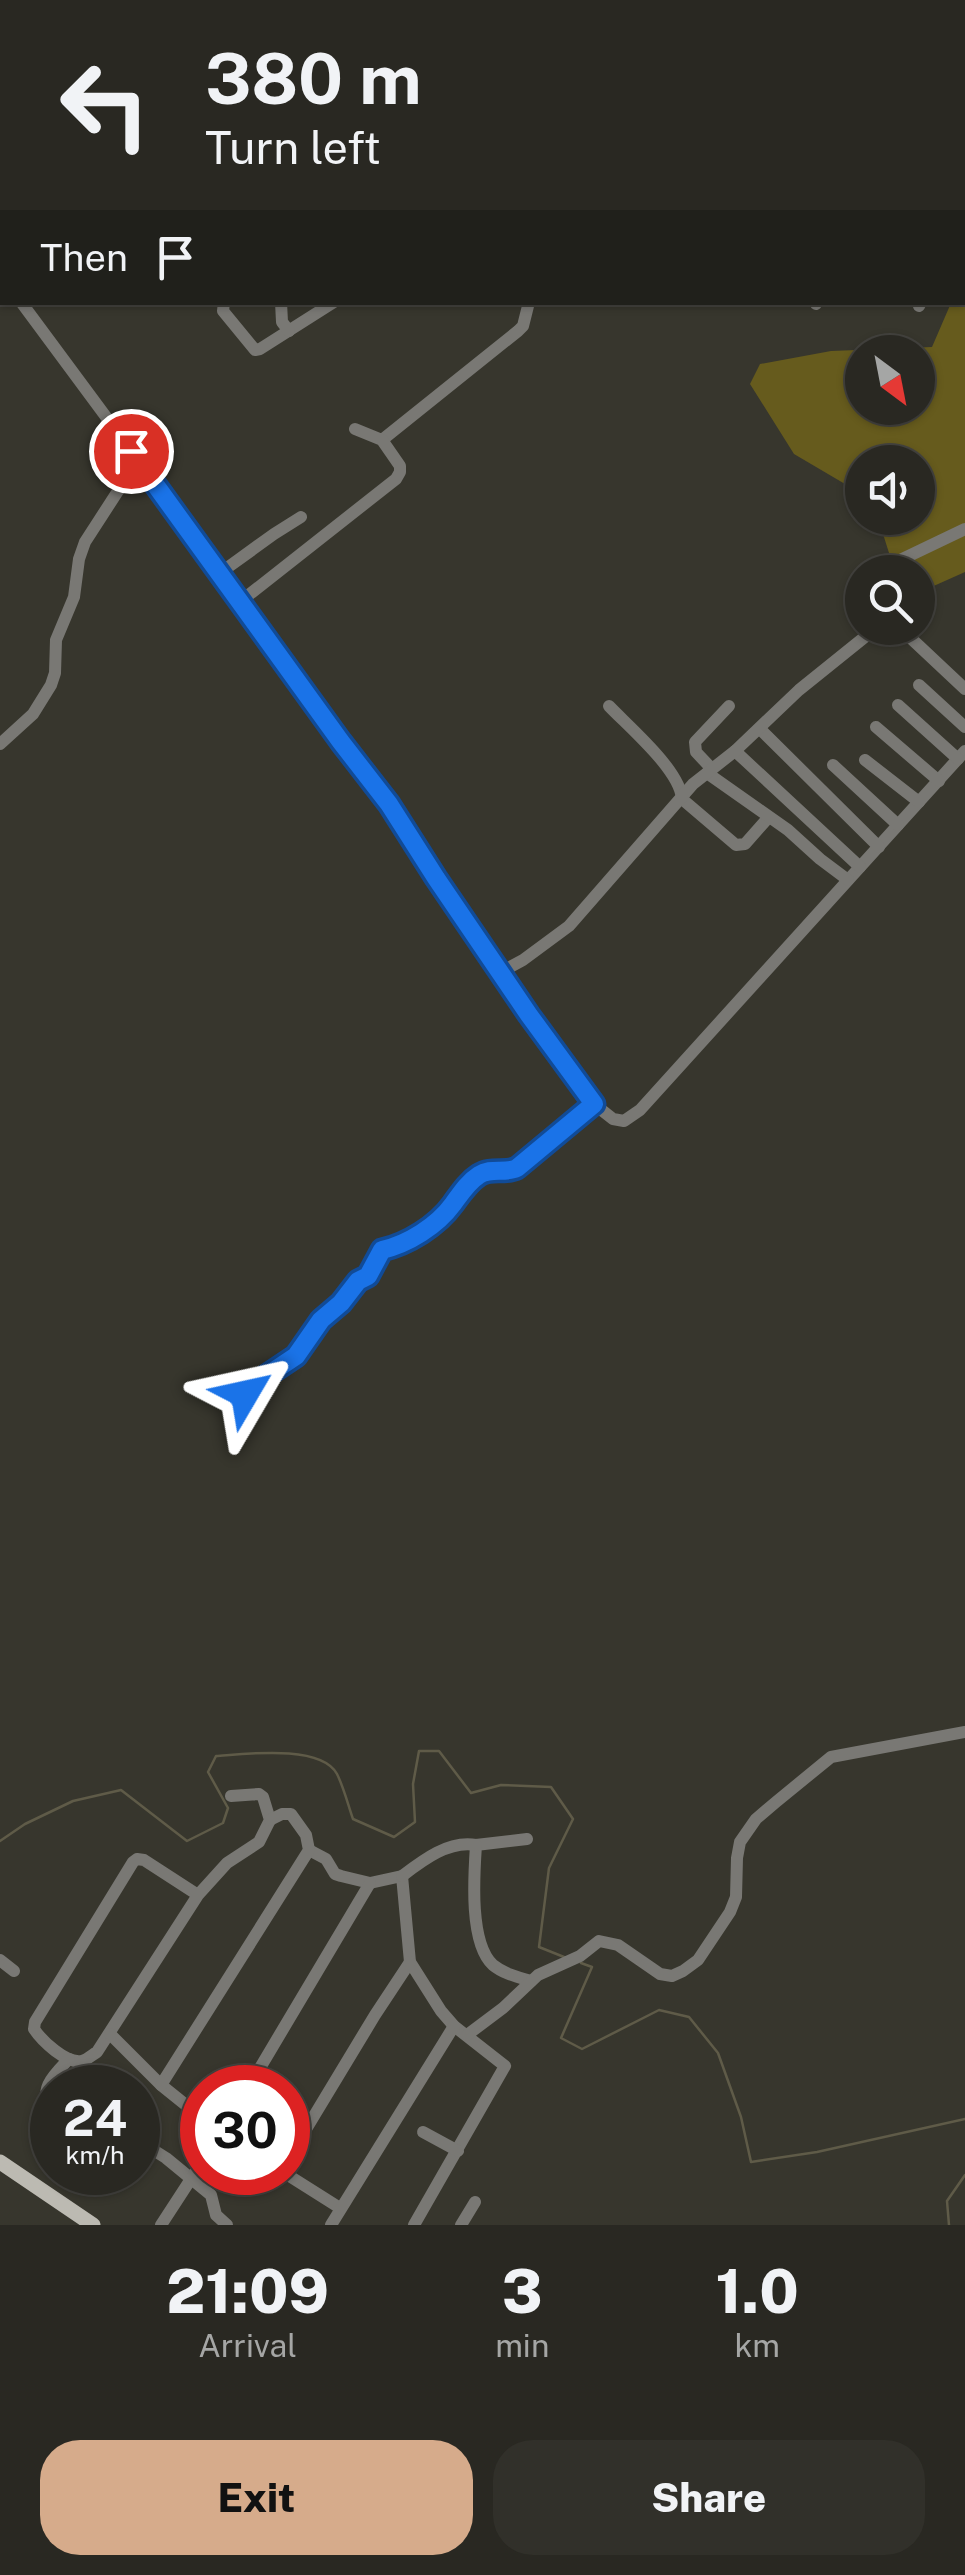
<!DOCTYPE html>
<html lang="en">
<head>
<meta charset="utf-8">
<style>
	body { margin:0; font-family:"Public Sans",sans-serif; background:#31302a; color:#f1f3f6; height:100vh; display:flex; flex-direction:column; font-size:38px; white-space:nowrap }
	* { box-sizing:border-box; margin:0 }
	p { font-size:32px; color:#a5a6a5 }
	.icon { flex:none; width:55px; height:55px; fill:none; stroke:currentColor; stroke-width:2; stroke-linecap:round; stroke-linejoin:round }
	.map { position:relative; height:2225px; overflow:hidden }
	.drawer { display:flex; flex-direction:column; background:#292822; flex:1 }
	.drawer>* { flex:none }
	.top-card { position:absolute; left:0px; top:0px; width:965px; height:305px; box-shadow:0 2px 8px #0004,0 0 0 2px #454440; background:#292822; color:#f1f3f6; overflow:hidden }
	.needle { width:65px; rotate:148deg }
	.tools { position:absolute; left:845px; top:335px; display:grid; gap:20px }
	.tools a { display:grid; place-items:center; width:90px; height:90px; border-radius:50%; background:#292822; box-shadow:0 2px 8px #0004,0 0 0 2px #454440; font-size:50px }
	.speed { position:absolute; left:30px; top:2065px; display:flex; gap:20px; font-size:50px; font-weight:700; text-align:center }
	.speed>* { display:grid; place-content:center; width:130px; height:130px; border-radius:50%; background:#292822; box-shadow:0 2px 8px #0004,0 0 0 2px #454440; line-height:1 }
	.speed small { font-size:25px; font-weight:400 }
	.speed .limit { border:15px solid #d22; background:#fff; color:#111 }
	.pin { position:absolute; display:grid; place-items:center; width:85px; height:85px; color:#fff; margin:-42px; border:5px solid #fff; border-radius:50%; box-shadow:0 2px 10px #0007 }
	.me { position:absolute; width:110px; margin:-55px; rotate:54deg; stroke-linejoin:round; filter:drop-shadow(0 0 8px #0008) }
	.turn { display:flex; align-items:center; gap:35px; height:210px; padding:0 40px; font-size:45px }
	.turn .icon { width:130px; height:130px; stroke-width:2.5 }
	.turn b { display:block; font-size:70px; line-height:85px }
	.then { display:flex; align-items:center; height:95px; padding:0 40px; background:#0003; gap:20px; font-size:38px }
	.eta { display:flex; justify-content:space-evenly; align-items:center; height:170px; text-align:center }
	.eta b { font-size:60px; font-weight:800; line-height:70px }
	.action { display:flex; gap:20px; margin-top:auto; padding:20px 40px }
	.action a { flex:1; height:115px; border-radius:40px; background:#d6ab8b; color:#111; font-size:40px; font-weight:800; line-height:115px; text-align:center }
	.action a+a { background:#31302a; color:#f1f3f6 }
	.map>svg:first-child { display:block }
</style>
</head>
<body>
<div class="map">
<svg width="965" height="2225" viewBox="0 0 965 2225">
	<rect width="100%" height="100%" fill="#37362d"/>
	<!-- green -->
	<path fill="#665b1d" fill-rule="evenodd" d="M 965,271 L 965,572 L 918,593 L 918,572 L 895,572 L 878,518 L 918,518 L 918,462 L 862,462 L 862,494 L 794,454 L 750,384 L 760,364 L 831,351 L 932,347 L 951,303 L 962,302 L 963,277 ZM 862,352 L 918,352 L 918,408 L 862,408 Z"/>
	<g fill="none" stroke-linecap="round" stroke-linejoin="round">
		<!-- stream -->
		<g stroke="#5f5b48" stroke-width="2.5">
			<polyline points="409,0 419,2"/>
			<polyline points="671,2 675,0"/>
			<path d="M 0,1841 L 25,1824 L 73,1801 L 121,1790 L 187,1841 L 223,1823 L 228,1808 L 208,1772 L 216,1756 C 245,1754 321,1744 337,1774 C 344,1788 348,1805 353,1819 L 394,1837 L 415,1822 L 413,1784 L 419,1751 L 439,1751 L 471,1793 L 501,1785 L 551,1787 L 573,1819 L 549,1868 L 539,1947 L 564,1957"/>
			<polyline points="581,1963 592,1967 561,2038 582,2049 659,2010 689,2017 718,2053 741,2117 751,2162 817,2152 965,2119"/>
			<polyline points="949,2225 947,2201 965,2175"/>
		</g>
		<!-- minor -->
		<g stroke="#797874" stroke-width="12">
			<polyline points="218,0 223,2"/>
			<polyline points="321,0 331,2"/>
			<polyline points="509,0 517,2"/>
			<polyline points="880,0 885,2"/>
			<polyline points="39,2 41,0"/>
			<polyline points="548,2 553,0"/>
			<polyline points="746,2 748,0"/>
			<polyline points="791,2 795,0"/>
			<polyline points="952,2 953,0"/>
			<polyline points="962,40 965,41"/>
			<polyline points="0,77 2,73"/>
			<polyline points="0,97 2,99"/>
			<polyline points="0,119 2,122"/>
			<polyline points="962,123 965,124"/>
			<polyline points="0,168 2,166"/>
			<polyline points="962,204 965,205"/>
			<polyline points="0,228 2,227"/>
			<polyline points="0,273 2,276"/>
			<polyline points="21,302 155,483 341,742 389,804 436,878 552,1047 594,1104 613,1119 624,1121 640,1110 965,751"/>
			<polyline points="224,302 223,311 255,350 260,349 334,302"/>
			<polyline points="281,302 282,322 289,331"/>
			<polyline points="816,304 817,302"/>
			<polyline points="919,306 921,302"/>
			<polyline points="382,440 518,331 523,326 529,302"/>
			<polyline points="893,572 894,563 965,529"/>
			<polyline points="220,573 274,534 301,517"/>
			<polyline points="241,601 396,479 400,472 400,466 382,440 355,429"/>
			<polyline points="900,628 965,689"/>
			<polyline points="919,685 965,727"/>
			<polyline points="898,705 958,759"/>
			<path d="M 609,706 C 629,727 680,770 682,799 L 736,845 L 745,844 L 768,818"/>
			<polyline points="876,727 939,781"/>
			<polyline points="760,729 879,847"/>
			<polyline points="0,744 33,714 51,685 55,673 56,640 74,597 79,559 85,542 118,491 140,463"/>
			<polyline points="735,751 860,867"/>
			<polyline points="865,760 919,802"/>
			<polyline points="833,765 898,825"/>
			<polyline points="712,769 696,752 695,742 729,706"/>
			<polyline points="707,773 788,830 820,859 848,880"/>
			<polyline points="501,972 523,960 569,926 693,784 735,751 799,690 876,628"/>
			<path d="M 245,1394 L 254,1384 L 297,1356 L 321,1320 L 341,1303 L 357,1281 L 368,1276 L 382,1250 C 408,1244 437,1226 453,1204 C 461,1193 468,1182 479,1175 C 491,1167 505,1174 517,1167 L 594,1104"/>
			<path d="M 527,1839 L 476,1845 C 474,1875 469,1943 493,1965 C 504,1974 518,1977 531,1981"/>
			<polyline points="309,1850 326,1859 335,1874 341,1876 370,1883 402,1876 410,1962 441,2011 454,2026 505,2066 414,2225"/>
			<path d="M 402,1876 C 423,1860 449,1840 476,1845"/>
			<path d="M 198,1895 L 144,1860 L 137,1859 L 133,1862 L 35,2022 L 34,2029 C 42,2041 66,2064 82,2061 C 87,2060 92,2055 97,2052 L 198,1895 L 227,1863 L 259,1842 L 270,1820 L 263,1797 L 259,1794 L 231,1796"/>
			<polyline points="0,1960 14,1971"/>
			<polyline points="110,2034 161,2085 202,2118"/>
			<polyline points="467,2035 503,2008 538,1975 580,1956 599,1941 618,1945 660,1974 672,1976 683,1971 698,1960 730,1912 736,1897 737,1858 740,1842 756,1819 776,1802 831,1757 965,1732"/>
			<polyline points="161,2085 309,1850 306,1835 291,1814 282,1814 270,1820"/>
			<polyline points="248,2088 370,1883"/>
			<path d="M 52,2108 C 37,2089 55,2074 69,2059"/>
			<polyline points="423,2132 458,2151"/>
			<polyline points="138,2152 147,2146 166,2158 211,2195 216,2215 227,2225"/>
			<polyline points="288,2159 375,2015 410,1962"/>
			<polyline points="283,2172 340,2208"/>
			<polyline points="161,2225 202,2162"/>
			<polyline points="331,2225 454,2026"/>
			<polyline points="461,2225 475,2202"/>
		</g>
		<!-- major -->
		<polyline stroke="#bcbab2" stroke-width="15" points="0,2162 93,2225"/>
	</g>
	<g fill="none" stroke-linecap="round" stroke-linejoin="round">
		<defs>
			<path id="route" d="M 131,451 L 341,742 L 389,804 L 436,878 L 529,1015 L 594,1104 L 517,1168 C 505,1174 491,1167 479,1175 C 468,1182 461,1193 453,1204 C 437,1226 408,1244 382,1250 L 368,1276 L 358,1281 L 341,1303 L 321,1320 L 296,1356 L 254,1384 L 245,1394"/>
		</defs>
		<!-- route casing -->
		<use href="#route" stroke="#114b97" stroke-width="25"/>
		<!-- route -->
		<use href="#route" stroke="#1a73e8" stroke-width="18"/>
	</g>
</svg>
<div class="tools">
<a><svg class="needle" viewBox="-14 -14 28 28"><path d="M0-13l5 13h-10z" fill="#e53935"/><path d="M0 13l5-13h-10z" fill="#a5a6a5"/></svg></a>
<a><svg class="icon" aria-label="sound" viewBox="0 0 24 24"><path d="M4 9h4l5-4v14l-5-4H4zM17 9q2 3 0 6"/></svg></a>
<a><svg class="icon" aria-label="search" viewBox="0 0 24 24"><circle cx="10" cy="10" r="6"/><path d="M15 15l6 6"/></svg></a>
</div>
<div class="speed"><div>24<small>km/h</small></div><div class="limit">30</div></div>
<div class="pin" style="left:131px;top:451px;background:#d93025"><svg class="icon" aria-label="arrive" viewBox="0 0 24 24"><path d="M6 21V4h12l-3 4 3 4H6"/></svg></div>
<svg class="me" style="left:245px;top:1394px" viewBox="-20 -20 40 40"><path d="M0-17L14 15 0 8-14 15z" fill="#1a73e8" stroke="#fff" stroke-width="4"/></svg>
<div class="top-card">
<div class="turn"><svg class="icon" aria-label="left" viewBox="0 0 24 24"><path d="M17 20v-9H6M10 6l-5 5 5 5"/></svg><div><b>380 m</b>Turn left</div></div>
<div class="then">Then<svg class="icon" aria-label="arrive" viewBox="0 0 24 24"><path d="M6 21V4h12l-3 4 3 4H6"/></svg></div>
</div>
</div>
<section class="drawer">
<div class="eta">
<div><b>21:09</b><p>Arrival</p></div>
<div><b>3</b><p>min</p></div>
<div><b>1.0</b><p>km</p></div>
</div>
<div class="action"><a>Exit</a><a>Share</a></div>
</section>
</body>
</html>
